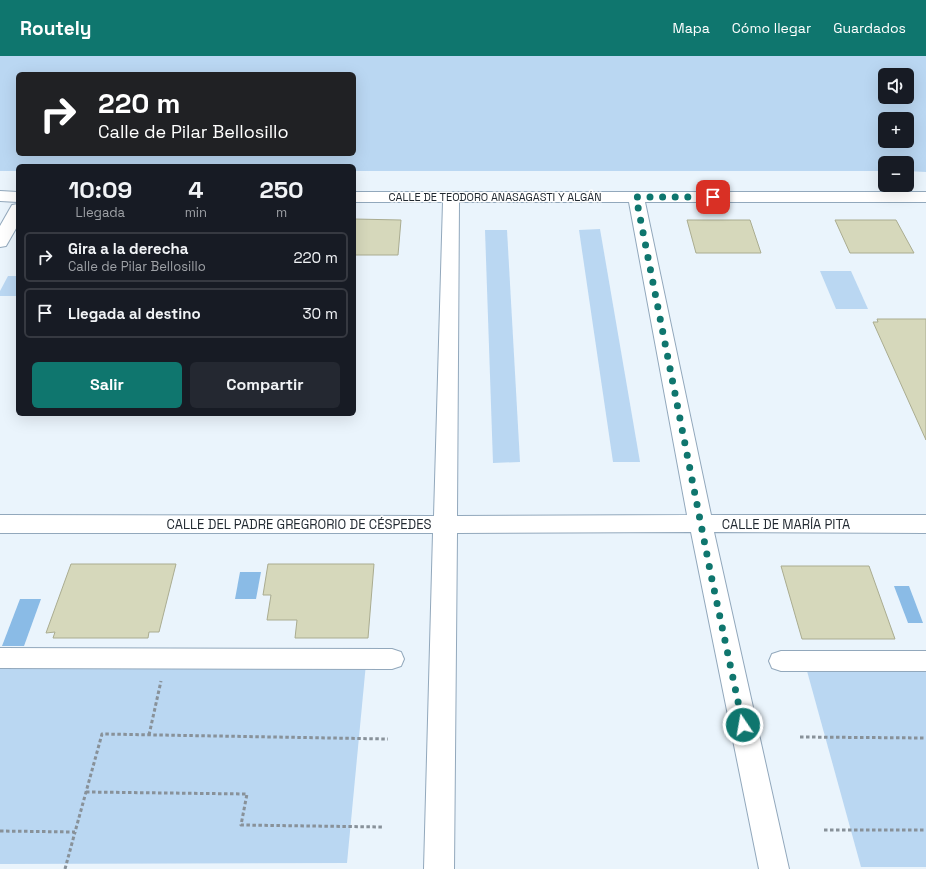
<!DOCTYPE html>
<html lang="es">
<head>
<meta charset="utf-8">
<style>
	body { margin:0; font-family:"Space Grotesk",sans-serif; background:#242831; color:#f1f3f6; height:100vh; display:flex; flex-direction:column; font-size:15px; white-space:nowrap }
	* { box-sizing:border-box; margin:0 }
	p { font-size:13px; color:#9ea1a6 }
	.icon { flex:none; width:22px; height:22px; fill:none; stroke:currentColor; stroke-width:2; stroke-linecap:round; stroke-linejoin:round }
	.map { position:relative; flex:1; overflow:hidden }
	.details { position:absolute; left:16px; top:108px; width:340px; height:252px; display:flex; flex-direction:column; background:#171b24; border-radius:6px; box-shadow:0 4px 16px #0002 }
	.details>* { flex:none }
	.banner { position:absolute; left:16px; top:16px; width:340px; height:84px; border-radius:6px; box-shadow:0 4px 16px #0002; background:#202124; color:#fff; overflow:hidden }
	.tools { position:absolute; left:878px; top:12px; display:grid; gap:8px }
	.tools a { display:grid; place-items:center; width:36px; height:36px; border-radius:6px; background:#171b24; box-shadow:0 4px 16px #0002; font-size:20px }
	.pin { position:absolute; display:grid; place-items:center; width:34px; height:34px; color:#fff; margin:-17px; border-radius:8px; box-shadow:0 2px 6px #0006 }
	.me { position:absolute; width:44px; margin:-22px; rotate:348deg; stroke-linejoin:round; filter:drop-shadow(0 0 3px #0008) }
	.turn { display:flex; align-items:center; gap:14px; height:84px; padding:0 16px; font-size:18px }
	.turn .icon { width:52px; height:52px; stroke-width:2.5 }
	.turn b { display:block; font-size:28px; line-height:34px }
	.eta { display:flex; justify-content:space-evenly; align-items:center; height:68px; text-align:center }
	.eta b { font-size:24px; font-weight:600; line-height:28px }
	.cta { display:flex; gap:8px; margin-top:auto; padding:8px 16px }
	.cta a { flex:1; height:46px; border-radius:6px; background:#0f766e; color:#fff; font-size:16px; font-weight:600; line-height:46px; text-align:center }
	.cta a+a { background:#242831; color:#f1f3f6 }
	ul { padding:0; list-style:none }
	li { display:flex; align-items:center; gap:12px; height:50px; margin:0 8px 6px; padding:0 8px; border:2px solid #363941; border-radius:6px }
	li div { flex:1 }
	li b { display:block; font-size:15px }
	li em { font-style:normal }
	header { display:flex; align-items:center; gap:24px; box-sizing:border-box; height:56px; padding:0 20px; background:#0f766e; color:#fff }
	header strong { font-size:19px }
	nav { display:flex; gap:22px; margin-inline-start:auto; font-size:14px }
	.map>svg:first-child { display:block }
</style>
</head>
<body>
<header>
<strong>Routely</strong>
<nav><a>Mapa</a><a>Cómo llegar</a><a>Guardados</a></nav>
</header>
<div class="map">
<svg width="926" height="813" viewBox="0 0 926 813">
	<rect width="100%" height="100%" fill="#eaf4fc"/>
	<!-- green -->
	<g fill="#bad7f2" fill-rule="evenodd">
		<path d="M 0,0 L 926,0 L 926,116 L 907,115 L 907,107 L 885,107 L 885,115 L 354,115 L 354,110 L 18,110 L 18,115 L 0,115 ZM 18,18 L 354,18 L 354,98 L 18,98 ZM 885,19 L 907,19 L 907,41 L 885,41 ZM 885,63 L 907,63 L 907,85 L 885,85 Z"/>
		<polygon points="600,173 640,406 613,406 579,174"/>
		<polygon points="485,174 507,174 520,406 493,407"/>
		<polygon points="820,215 851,215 868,253 836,253"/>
		<polygon points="8,220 18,220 18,240 0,240 0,235"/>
		<polygon points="0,595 367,597 347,807 0,808"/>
		<polygon points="926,596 926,811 861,811 807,615"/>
	</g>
	<!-- water -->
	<g fill="#8abbe6">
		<polygon points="240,516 261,516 256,543 235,543"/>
		<polygon points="894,530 909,530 923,567 908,567"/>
		<polygon points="20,543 41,543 24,590 2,590"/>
	</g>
	<!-- building -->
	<g fill="#d6d8bb" stroke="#aaac90">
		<polygon points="354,163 401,164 398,199 354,199"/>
		<polygon points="687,164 750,164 761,197 696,197"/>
		<polygon points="835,164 896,164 914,197 850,197"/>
		<polygon points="877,263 926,263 926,384 873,266 878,266"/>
		<polygon points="71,508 176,508 159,576 149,576 148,582 53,582 55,576 46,577"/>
		<polygon points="268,508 374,508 368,582 295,582 297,564 267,564 271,539 263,539"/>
		<polygon points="781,510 869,510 895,583 802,583"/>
	</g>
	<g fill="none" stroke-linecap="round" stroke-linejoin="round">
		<defs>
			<g id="pedestrian">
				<polygon points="0,592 392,593 401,596 404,603 401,610 392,613 0,612"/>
				<polygon points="781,595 926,595 926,615 781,615 772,612 769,605 772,598"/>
			</g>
			<g id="minor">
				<polygon points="0,135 18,136 18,146 0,145"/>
				<path d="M 354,136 L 926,136 L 926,146 L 645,146 L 711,459 L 926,459 L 926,477 L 714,476 L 789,813 L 759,813 L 691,476 L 457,477 L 454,813 L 424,813 L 433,477 L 0,477 L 0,459 L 434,460 L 443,146 L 354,146 ZM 459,146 L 629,146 L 687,459 L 457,460 Z"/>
				<polygon points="18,148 18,169 6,190 0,191 0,170 12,149"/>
			</g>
		</defs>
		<!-- pedestrian casing -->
		<use href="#pedestrian" stroke="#92a8bc" stroke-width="2"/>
		<!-- minor casing -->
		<use href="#minor" stroke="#92a8bc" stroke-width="2"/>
		<!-- path -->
		<g stroke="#889199" stroke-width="3" stroke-dasharray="3.5 2.5" stroke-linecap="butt">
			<polyline points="149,679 161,625"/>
			<polyline points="800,681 926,682"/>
			<polyline points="86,736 247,738 241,769 384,771"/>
			<polyline points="824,774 926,774"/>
			<polyline points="0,775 75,776 102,678 388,683"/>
			<polyline points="65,813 75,776"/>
		</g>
		<!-- pedestrian -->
		<use href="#pedestrian" fill="#fff" fill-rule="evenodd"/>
		<!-- minor -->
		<use href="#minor" fill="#fff" fill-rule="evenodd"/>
	</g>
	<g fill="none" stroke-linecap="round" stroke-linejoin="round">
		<!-- route -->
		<polyline stroke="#0f766e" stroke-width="7" stroke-dasharray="0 12.6" points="713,141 636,141 711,519 743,669"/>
	</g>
	<g text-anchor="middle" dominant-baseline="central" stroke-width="3" stroke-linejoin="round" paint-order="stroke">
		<!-- far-street labels -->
		<g font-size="11" fill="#202830" stroke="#fff">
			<text x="495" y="141">CALLE DE TEODORO ANASAGASTI Y ALGÁN</text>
		</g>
		<!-- street labels -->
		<g font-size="13" fill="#202830" stroke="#fff">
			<text x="299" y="468">CALLE DEL PADRE GREGRORIO DE CÉSPEDES</text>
			<text x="786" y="468">CALLE DE MARÍA PITA</text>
		</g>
	</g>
</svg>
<div class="tools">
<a><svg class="icon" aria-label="sound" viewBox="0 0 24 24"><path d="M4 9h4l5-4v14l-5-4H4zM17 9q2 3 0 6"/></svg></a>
<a>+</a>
<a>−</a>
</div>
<div class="pin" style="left:713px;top:141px;background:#d93025"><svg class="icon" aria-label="arrive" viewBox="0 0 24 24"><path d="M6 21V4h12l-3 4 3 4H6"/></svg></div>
<svg class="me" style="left:743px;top:669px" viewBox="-20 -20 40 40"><circle r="17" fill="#0f766e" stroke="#fff" stroke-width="3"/><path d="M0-11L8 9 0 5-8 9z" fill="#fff"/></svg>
<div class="banner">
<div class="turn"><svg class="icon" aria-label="right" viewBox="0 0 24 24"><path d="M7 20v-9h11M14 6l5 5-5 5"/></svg><div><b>220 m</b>Calle de Pilar Bellosillo</div></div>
</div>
<section class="details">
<div class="eta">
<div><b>10:09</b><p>Llegada</p></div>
<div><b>4</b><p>min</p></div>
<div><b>250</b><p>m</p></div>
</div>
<ul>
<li><svg class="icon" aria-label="right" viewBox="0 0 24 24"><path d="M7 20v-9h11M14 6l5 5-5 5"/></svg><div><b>Gira a la derecha</b><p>Calle de Pilar Bellosillo</p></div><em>220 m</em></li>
<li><svg class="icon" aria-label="arrive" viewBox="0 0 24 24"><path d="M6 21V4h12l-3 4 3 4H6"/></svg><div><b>Llegada al destino</b></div><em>30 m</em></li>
</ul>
<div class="cta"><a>Salir</a><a>Compartir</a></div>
</section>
</div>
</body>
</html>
